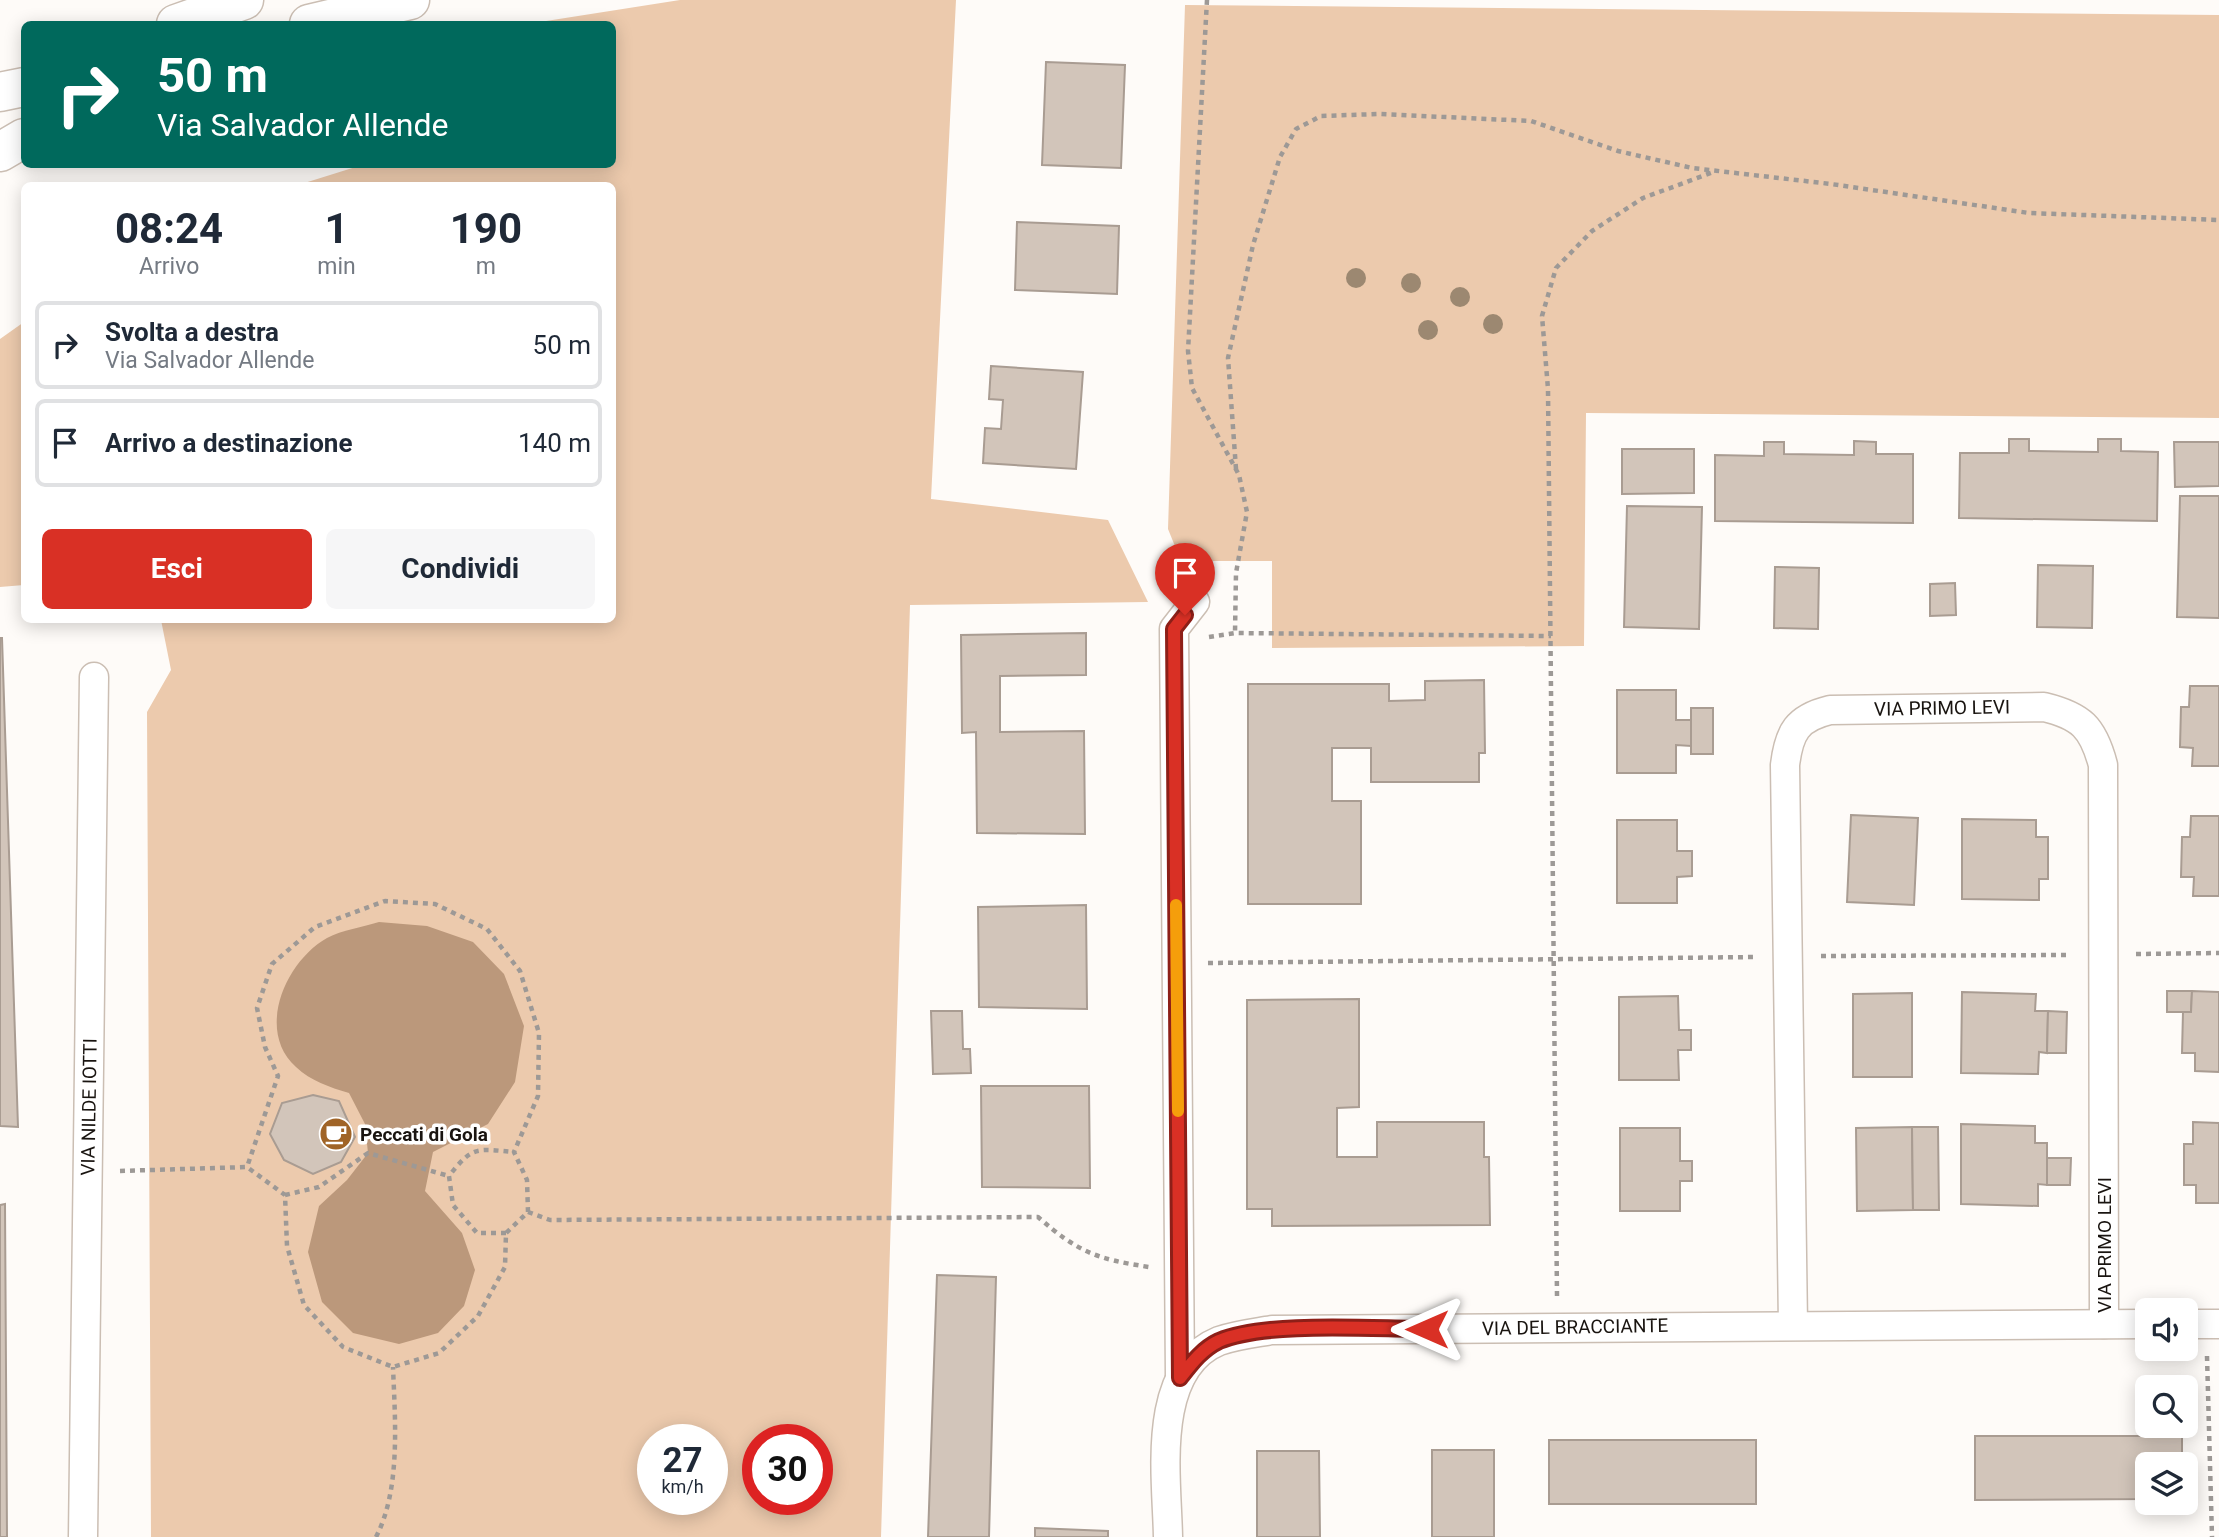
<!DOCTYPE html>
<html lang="it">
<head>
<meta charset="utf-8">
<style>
	body { margin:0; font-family:Roboto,sans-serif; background:#f6f6f7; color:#1f2937; height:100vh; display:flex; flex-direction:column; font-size:26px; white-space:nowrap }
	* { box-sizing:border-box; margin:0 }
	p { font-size:23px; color:#747a83 }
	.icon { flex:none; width:38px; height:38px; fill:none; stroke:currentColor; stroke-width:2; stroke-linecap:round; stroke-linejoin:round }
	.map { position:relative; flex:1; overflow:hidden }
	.side { position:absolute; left:21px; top:182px; width:595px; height:441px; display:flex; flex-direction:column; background:#fff; border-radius:10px; box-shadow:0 4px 18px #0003 }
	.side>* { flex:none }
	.banner { position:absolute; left:21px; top:21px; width:595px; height:147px; border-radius:10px; box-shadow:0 4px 18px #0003; background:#00695c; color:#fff; overflow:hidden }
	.buttons { position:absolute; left:2135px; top:1298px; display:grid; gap:14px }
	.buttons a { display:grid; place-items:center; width:63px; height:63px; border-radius:10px; background:#fff; box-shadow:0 4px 18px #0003; font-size:35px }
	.speed { position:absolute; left:637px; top:1424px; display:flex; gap:14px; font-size:35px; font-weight:700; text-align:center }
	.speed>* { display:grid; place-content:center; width:91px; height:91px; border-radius:50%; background:#fff; box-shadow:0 4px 18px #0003; line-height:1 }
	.speed small { font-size:18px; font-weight:400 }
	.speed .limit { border:10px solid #d22; background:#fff; color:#111 }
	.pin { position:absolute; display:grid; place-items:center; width:60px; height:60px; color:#fff; margin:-72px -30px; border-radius:50% 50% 50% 0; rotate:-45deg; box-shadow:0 0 7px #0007 }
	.pin .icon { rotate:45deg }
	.me { position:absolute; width:77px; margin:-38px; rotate:270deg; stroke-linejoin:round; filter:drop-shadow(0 0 5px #0008) }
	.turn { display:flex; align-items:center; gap:24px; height:147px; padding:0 21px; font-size:32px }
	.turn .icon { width:91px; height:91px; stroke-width:2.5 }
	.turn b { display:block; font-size:49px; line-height:60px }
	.eta { display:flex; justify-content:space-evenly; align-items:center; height:119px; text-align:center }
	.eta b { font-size:42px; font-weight:700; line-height:49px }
	.button { display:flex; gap:14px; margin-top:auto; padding:14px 21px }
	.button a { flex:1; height:80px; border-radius:10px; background:#d93025; color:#fff; font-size:28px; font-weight:700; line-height:80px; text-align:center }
	.button a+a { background:#f6f6f7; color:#1f2937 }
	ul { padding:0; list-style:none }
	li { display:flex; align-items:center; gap:21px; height:88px; margin:0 14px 10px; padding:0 7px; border:4px solid #e0e1e3; border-radius:10px }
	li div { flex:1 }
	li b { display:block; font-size:26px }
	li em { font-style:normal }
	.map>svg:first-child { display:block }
</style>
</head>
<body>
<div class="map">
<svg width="2219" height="1537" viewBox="0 0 2219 1537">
	<rect width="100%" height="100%" fill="#fefbf8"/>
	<!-- green -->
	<g fill="#eccaad" fill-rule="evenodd">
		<path d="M 680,0 L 956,0 L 931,499 L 1108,520 L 1148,602 L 910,605 L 881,1537 L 151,1537 L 147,712 L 171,670 L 161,620 L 612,620 L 612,186 L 298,185 L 362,165 L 612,164 L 612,24 L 527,24 ZM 653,1440 L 712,1440 L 712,1500 L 653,1500 ZM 758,1440 L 817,1440 L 817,1500 L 758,1500 Z"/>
		<polygon points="1185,5 2219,15 2219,418 1586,413 1584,646 1272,648 1272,561 1181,561 1168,529"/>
		<polygon points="24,322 24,585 0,587 0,339"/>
	</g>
	<!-- water -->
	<path fill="#bb987b" d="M 379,922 L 427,926 L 473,942 L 504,974 L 524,1026 L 515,1082 L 488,1124 L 433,1152 L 425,1191 L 462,1233 L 475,1270 L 464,1306 L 438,1333 L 399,1344 L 353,1333 L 322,1302 L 308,1252 L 319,1206 L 347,1180 L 368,1153 L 365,1124 L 349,1093 C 329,1087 311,1081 296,1067 C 255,1030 286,961 327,938 C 342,930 363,927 379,922 Z"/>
	<!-- building -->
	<g fill="#d2c5ba" stroke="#a99c92" stroke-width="2">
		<polygon points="1046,62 1125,65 1121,168 1042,165"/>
		<polygon points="1017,222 1119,226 1117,294 1015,290"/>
		<polygon points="991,366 1083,372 1076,469 983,463 985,428 1001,429 1003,400 989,399"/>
		<polygon points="2009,439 2029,439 2029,451 2098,452 2098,439 2121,439 2121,451 2158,452 2157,521 1959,518 1960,453 2009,453"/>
		<polygon points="1854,441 1876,442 1876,454 1913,454 1913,523 1715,521 1715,455 1764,456 1764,442 1784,442 1784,454 1854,455"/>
		<polygon points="2174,442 2219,442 2219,486 2175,487"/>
		<polygon points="1622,449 1694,449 1694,493 1622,494"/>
		<polygon points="2180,496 2219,496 2219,618 2177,617"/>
		<polygon points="1627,506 1702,507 1699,629 1624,627"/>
		<polygon points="2038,565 2093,566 2092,628 2037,627"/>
		<polygon points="1775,567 1819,568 1818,629 1774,628"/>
		<polygon points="1955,583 1956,615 1930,616 1930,584"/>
		<polygon points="1086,633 1086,675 1000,676 1000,732 1084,731 1085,834 977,833 976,732 962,733 961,635"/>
		<polygon points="0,638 2,638 18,1127 0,1126"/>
		<polygon points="1484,680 1485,753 1479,753 1479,782 1371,782 1371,748 1332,748 1332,801 1361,801 1361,904 1248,904 1248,684 1389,684 1389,701 1425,700 1425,681"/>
		<polygon points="2190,686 2219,686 2219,766 2192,766 2193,748 2180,747 2181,707 2189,707"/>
		<polygon points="1617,690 1676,690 1676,720 1691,720 1691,746 1676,745 1676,773 1617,773"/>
		<rect x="1691" y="708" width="22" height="46"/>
		<polygon points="1851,815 1918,818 1914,905 1847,902"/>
		<polygon points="2191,816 2219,816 2219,896 2193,896 2194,877 2181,877 2182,837 2190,837"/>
		<polygon points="1962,819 2036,820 2036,837 2048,837 2048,879 2039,879 2039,900 1962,899"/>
		<polygon points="1617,820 1677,820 1677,851 1692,851 1692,876 1677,877 1677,903 1617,903"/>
		<polygon points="1086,905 1087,1009 979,1007 978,907"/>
		<polygon points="2167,991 2192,991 2191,1012 2167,1012"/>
		<polygon points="2192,991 2219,992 2219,1072 2195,1071 2195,1053 2182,1053 2183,1012 2191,1012"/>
		<polygon points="1962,992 2036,994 2035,1011 2048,1011 2047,1053 2039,1052 2038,1074 1961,1073"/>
		<polygon points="1912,993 1912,1077 1853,1077 1853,994"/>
		<polygon points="1678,996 1679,1030 1691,1030 1691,1050 1678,1050 1679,1080 1619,1080 1619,997"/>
		<polygon points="1359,999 1359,1107 1337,1108 1337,1157 1377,1157 1377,1122 1484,1122 1484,1157 1489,1157 1490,1225 1272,1226 1272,1209 1247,1209 1247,1000"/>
		<polygon points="931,1011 962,1011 963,1049 970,1049 971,1073 933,1074"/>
		<polygon points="2048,1011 2067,1012 2066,1053 2047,1053"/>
		<polygon points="981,1086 1089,1086 1090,1188 982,1187"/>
		<polygon points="313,1095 339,1101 355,1137 341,1162 313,1174 284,1160 270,1134 282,1103"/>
		<polygon points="2193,1122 2219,1123 2219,1203 2196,1203 2196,1185 2184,1185 2184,1144 2193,1144"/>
		<polygon points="1961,1124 2035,1126 2035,1143 2047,1143 2047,1185 2038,1184 2038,1206 1961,1204"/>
		<polygon points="1912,1127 1913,1210 1857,1211 1856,1128"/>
		<polygon points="1912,1127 1938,1127 1939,1210 1913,1210"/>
		<polygon points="1620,1128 1680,1128 1680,1161 1692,1161 1692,1181 1680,1181 1680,1211 1620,1211"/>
		<polygon points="2047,1158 2071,1158 2070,1185 2047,1185"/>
		<polygon points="5,1204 7,1537 0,1537 0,1205"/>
		<polygon points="937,1275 996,1277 989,1537 928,1537"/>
		<polygon points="1975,1436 2182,1436 2182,1465 2147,1465 2147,1499 1975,1500"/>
		<rect x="1549" y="1440" width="207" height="64"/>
		<rect x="1432" y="1450" width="62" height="87"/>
		<polygon points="1257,1451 1319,1451 1320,1537 1257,1537"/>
		<polygon points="1035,1528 1108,1531 1108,1537 1035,1537"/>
	</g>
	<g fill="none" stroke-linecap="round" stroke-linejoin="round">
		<defs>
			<g id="street">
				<polyline points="2186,1324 2219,1324"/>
				<path d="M 1793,1325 L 1785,765 C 1789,732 1797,718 1830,710 L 2044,707 C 2081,716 2093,727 2103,765 L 2104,1324"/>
				<polyline points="1180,1378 1174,629 1195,602"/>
				<polyline points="83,1537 94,677"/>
				<path d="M 1168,1537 C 1167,1478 1150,1369 1219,1341 C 1236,1335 1255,1333 1272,1330 L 2147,1324"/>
			</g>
			<g id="secondary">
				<polyline points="176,24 244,0"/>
				<polyline points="309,24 410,0"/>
				<polyline points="0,92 24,87"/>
				<polyline points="0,152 24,138"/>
			</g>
		</defs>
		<!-- street casing -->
		<use href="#street" stroke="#cbbeb3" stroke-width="31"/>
		<!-- secondary casing -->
		<use href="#secondary" stroke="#cbbeb3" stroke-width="41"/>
		<!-- path -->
		<g stroke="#9d9996" stroke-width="4.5" stroke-dasharray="5 5" stroke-linecap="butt">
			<polyline points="1207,0 1188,351 1192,388 1239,475 1247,512 1236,573 1235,633"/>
			<polyline points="1236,469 1228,358 1253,245 1280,157 1296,129 1321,116 1379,114 1531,121 1618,151 1692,168 1831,184 2029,213 2219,220"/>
			<polyline points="1209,637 1235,633 1551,636"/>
			<polyline points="2136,954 2219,953"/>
			<polyline points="1821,956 2071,955"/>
			<polyline points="1208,963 1756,957"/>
			<polyline points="120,1171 247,1167 285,1195 287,1246 304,1305 343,1347 393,1367 439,1353 478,1316 505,1267 506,1233 528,1212 527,1180 514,1152 538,1096 539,1033 520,971 487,929 435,904 385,901 315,927 272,964 257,1008 265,1047 278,1076 247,1167"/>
			<polyline points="285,1195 319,1187 368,1153 449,1176"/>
			<path d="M 528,1212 L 550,1220 L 1038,1217 C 1078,1252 1096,1259 1149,1267"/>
			<path d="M 506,1233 L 477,1233 L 453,1205 L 449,1176 C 473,1145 477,1149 514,1152"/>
			<polyline points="1557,1296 1548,389 1542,316 1556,268 1592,231 1643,198 1716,171"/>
			<polyline points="2207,1356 2212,1537"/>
			<path d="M 376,1537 C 401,1489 395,1420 393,1367"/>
		</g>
		<!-- street -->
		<use href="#street" stroke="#fff" stroke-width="28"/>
		<!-- secondary -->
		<use href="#secondary" stroke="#fff" stroke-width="38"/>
	</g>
	<!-- trees -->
	<g fill="#9c8871">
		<circle cx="1356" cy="278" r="10"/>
		<circle cx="1411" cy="283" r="10"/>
		<circle cx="1460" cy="297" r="10"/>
		<circle cx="1493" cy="324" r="10"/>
		<circle cx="1428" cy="330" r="10"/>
	</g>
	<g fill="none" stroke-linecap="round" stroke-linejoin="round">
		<defs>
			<path id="route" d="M 1185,615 L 1174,629 L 1180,1378 C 1191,1364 1202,1349 1219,1341 C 1267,1321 1372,1329 1427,1329"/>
		</defs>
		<!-- route casing -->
		<use href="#route" stroke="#8d1f18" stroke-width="18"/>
		<!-- route -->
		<use href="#route" stroke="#d93025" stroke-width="12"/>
		<!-- slow -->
		<polyline stroke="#f59e0b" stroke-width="12" points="1176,905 1178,1111"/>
	</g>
	<!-- icons -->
	<defs>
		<symbol id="cafe-disc" viewBox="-11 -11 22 22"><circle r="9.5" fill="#a06427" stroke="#fff"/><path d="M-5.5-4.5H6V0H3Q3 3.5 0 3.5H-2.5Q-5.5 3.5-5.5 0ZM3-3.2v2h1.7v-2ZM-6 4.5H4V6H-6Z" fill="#fff"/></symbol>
	</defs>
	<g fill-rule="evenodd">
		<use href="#cafe-disc" x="317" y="1115" width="38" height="38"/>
	</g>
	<g text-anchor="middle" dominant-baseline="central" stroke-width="7" stroke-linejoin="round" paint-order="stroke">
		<!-- street labels -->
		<g font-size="19" fill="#191410" stroke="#fff">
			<text transform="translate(1942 708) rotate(-1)">VIA PRIMO LEVI</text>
			<text transform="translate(89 1107) rotate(-89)">VIA NILDE IOTTI</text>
			<text transform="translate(2104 1245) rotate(-90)">VIA PRIMO LEVI</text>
			<text transform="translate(1575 1327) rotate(-1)">VIA DEL BRACCIANTE</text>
		</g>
		<!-- poi labels -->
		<g font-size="19" font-weight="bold" fill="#191410" stroke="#fff" text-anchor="start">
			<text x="360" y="1134">Peccati di Gola</text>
		</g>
	</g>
</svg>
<div class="buttons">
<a><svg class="icon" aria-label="sound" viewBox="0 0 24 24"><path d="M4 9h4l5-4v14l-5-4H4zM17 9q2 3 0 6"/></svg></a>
<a><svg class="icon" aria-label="search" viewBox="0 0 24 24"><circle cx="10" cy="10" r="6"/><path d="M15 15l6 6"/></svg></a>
<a><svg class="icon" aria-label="layers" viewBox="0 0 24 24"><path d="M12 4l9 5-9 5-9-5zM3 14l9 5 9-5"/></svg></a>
</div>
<div class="speed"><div>27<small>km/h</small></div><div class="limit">30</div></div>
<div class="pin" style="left:1185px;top:615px;background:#d93025"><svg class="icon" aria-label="arrive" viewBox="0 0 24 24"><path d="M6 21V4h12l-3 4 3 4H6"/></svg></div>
<svg class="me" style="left:1427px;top:1329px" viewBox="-20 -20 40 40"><path d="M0-17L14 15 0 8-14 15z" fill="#d93025" stroke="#fff" stroke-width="4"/></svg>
<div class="banner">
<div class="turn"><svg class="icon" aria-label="right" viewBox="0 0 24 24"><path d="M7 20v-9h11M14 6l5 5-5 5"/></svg><div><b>50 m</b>Via Salvador Allende</div></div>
</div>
<section class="side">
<div class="eta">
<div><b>08:24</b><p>Arrivo</p></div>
<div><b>1</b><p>min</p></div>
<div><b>190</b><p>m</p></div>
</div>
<ul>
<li><svg class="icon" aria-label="right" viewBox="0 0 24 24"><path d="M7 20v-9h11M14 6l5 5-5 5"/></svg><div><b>Svolta a destra</b><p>Via Salvador Allende</p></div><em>50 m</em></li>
<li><svg class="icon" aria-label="arrive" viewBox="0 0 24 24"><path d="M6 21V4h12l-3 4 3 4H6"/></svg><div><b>Arrivo a destinazione</b></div><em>140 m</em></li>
</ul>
<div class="button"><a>Esci</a><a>Condividi</a></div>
</section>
</div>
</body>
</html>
